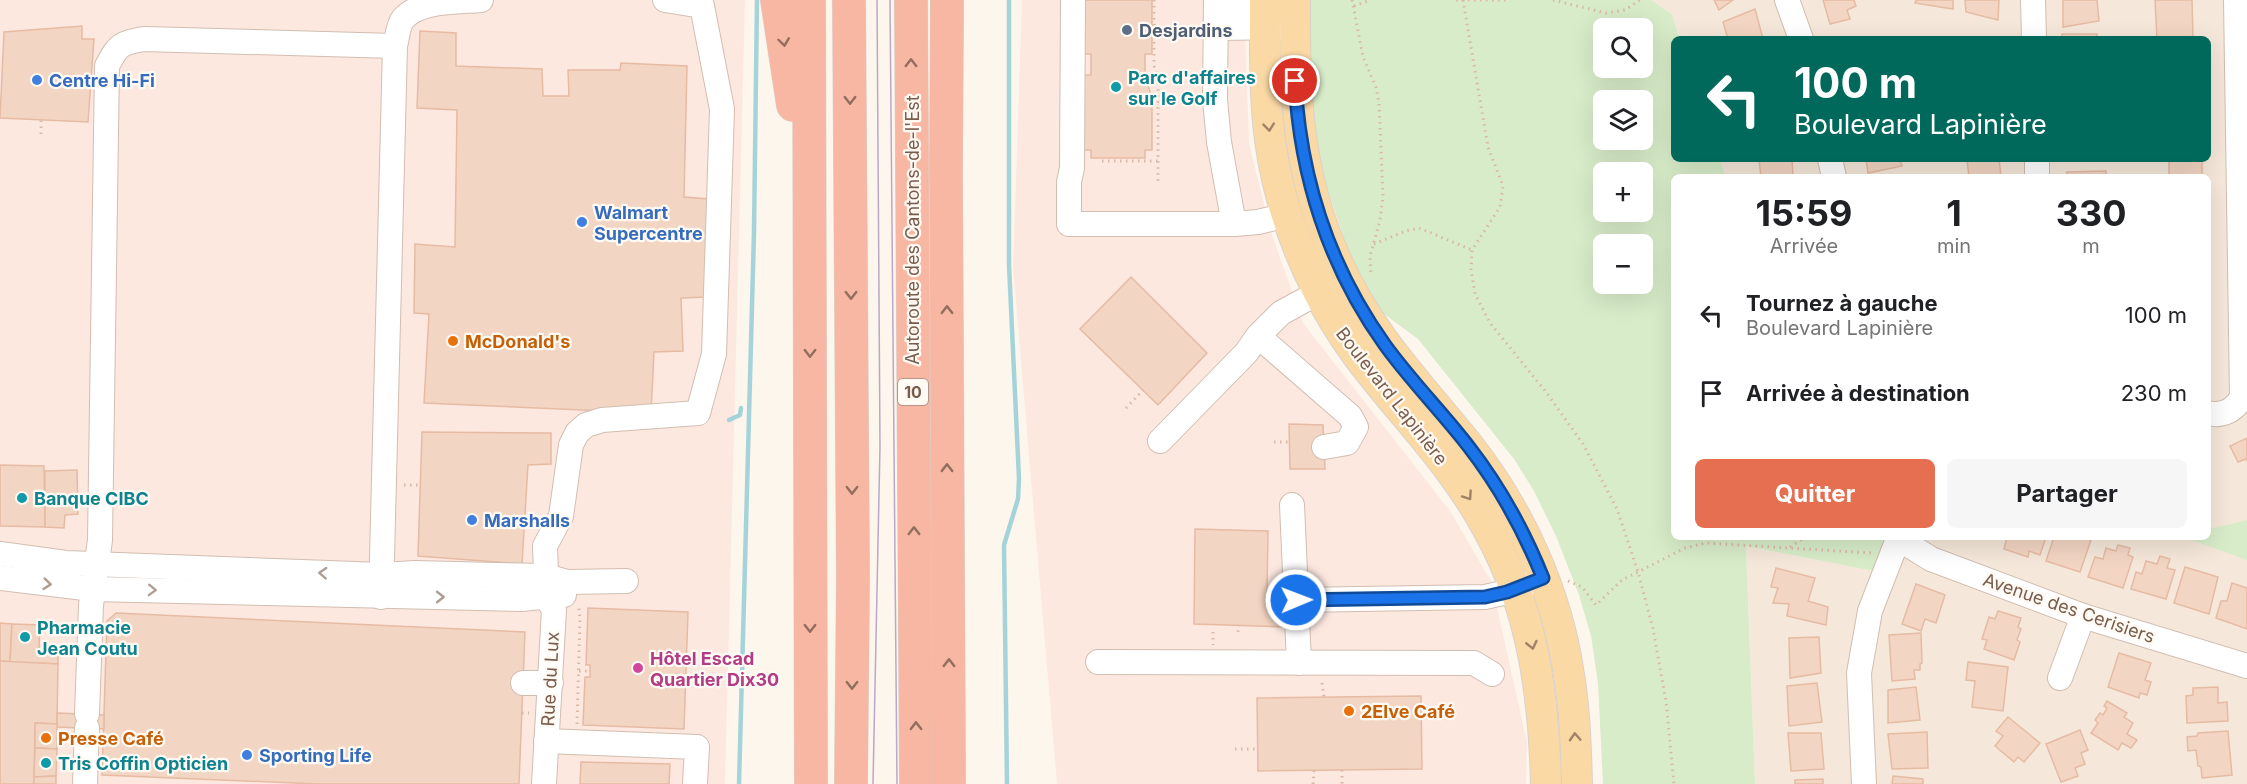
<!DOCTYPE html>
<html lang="fr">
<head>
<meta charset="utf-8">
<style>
	body { margin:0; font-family:Inter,sans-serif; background:#f6f6f6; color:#202124; height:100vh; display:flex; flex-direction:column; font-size:22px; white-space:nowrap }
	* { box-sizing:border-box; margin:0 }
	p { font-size:20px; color:#757577 }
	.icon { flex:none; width:33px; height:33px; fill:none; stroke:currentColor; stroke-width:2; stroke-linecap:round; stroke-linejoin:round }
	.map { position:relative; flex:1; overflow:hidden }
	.drawer { position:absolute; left:1671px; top:174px; width:540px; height:366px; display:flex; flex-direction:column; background:#fff; border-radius:9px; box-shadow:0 6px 24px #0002 }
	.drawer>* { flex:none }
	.hud { position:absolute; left:1671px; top:36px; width:540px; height:126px; border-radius:9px; box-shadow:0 6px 24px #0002; background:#00695c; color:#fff; overflow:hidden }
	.buttons { position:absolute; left:1593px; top:18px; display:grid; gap:12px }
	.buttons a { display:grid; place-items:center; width:60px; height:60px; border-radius:9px; background:#fff; box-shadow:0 6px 24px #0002; font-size:30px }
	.pin { position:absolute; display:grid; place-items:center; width:51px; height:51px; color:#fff; margin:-26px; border:3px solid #fff; border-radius:50%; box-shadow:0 2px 6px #0007 }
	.me { position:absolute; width:66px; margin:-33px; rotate:89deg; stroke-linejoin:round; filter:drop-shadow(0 0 4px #0008) }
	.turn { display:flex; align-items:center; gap:21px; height:126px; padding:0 24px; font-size:27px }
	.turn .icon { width:78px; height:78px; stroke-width:2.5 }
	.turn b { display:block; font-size:42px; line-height:51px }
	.eta { display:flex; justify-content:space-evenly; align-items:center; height:102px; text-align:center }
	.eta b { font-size:36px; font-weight:700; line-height:42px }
	.cta { display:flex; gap:12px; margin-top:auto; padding:12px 24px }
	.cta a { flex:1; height:69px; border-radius:9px; background:#e76f51; color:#fff; font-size:24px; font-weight:700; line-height:69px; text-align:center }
	.cta a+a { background:#f6f6f6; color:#202124 }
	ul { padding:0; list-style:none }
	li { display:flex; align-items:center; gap:18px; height:78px; padding:0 24px }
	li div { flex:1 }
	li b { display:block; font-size:22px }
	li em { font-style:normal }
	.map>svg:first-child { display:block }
</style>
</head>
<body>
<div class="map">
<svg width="2247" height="784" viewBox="0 0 2247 784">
	<rect width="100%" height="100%" fill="#fdf6ec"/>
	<!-- residential -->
	<polygon fill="#f5e8da" points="1651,0 2247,0 2247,784 1755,784 1746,546 1873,571 1889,537 2208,537 2208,177 1726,177 1720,159 2208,159 2208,39 1680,39 1672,14"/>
	<!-- commercial -->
	<g fill="#fde8e0">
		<polygon points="0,0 745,0 725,784 0,784"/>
		<polygon points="1022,0 1244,0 1249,143 1270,229 1303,323 1450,511 1491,581 1527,742 1526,784 1057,784 1013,267"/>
	</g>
	<!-- green -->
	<g fill="#d8ecc9" fill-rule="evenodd">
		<path d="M 1310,0 L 1651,0 L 1672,14 L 1680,39 L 1674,39 L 1674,159 L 1720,159 L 1726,177 L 1674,177 L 1674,537 L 1889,537 L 1873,571 L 1746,546 L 1755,784 L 1603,784 L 1598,683 L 1591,636 L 1579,595 L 1556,536 L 1534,491 L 1514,459 L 1418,339 L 1376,308 L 1351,259 L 1318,161 L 1309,77 ZM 1604,28 L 1642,28 L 1642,68 L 1604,68 ZM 1604,100 L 1642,100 L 1642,140 L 1604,140 ZM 1604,172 L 1642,172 L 1642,212 L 1604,212 ZM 1604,244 L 1642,244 L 1642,284 L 1604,284 Z"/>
		<polygon points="2247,520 2247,560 2183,537 2208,537 2208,526 2214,528"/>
	</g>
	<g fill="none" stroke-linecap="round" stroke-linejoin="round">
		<!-- stream -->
		<g stroke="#a5d3da" stroke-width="4.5">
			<polyline points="729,420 740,415 741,408"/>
			<polyline points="739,784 754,232 757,0"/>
			<polyline points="1007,784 1004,545 1018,499 1019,479 1009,265 1009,0"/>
		</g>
	</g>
	<!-- building -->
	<g fill="#f3d5c3" stroke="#e6bba3" stroke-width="1.5">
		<polygon points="1083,0 1152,0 1152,54 1145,54 1145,76 1152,98 1152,150 1145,150 1145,158 1091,158 1091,150 1082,150 1083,75 1091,75 1091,54 1083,54"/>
		<polygon points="1714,0 1733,0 1719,10"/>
		<polygon points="1823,0 1854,0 1856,6 1847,10 1850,19 1830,24"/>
		<polygon points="1916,0 1953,0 1953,9 1915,3"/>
		<polygon points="1965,0 1999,0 1998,20 1966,12"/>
		<polygon points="2063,0 2097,0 2099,21 2063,27"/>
		<polygon points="2155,0 2192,0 2193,39 2157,39"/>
		<polygon points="1755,9 1763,39 1728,39 1723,22"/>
		<polygon points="82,26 82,39 94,39 88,122 0,118 4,32"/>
		<polygon points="420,31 456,33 456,66 542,69 543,96 569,96 568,70 620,70 621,63 687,66 684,197 710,199 707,297 681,298 683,351 654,352 651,413 424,403 429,314 414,313 415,244 455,247 457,110 417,108"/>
		<rect x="2062" y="34" width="35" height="5"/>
		<polygon points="1759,159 1792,159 1793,176 1761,177"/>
		<polygon points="1866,159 1900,159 1902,166 1868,173"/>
		<polygon points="1967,159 1999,159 2001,176 1969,177"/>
		<polygon points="2202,159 2202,177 2169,177 2169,160"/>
		<polygon points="2106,171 2106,177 2066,177 2067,172"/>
		<polygon points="1131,277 1207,353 1158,405 1080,329"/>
		<polygon points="1289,424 1323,425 1325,469 1290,469"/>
		<polygon points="422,432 551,433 551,464 528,465 522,564 418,556"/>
		<polygon points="2247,438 2247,461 2246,459 2238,462 2230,446"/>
		<polygon points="0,465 44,466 45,527 0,526"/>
		<polygon points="77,470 78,514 65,515 64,528 45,527 45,471"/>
		<polygon points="1195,529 1268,531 1267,592 1291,593 1290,627 1194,624"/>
		<polygon points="2007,537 2046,537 2040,555 2029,551 2028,557 2004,549"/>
		<polygon points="2054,537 2092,537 2080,572 2046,561"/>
		<polygon points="2118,545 2130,548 2128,555 2133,557 2123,588 2088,577 2095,557 2103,559 2106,548 2116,551"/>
		<polygon points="2160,556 2170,559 2167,568 2175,570 2166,599 2131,589 2136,572 2142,574 2146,561 2157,564"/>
		<polygon points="2185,567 2218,577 2209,614 2174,603"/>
		<polygon points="1776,568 1815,578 1808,601 1828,607 1826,625 1787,616 1789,604 1773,603 1778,588 1771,587"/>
		<polygon points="2232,583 2247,588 2247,629 2216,618 2221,601 2227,601"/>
		<polygon points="1916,584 1945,595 1936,623 1925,619 1921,631 1902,624"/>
		<polygon points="588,608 688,612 684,729 583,725 585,677 590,677 590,665 586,665"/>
		<polygon points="1998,611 2021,618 2018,627 2021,629 2017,640 2020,642 2014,660 1984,649 1987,640 1982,639 1989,617 1995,619"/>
		<polygon points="116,613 525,632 519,784 318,784 102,775 107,621"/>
		<polygon points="0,623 12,624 10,662 0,661"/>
		<polygon points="12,624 40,625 39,649 58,651 58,664 10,662"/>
		<polygon points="1921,633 1922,663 1920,664 1920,670 1914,670 1915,679 1892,681 1889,635"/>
		<polygon points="1819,637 1821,673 1790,678 1789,638"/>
		<polygon points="2119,653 2151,663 2145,680 2151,682 2147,695 2140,693 2139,698 2108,687"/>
		<polygon points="0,661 58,664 57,724 35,723 34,784 0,784"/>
		<polygon points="1968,662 2008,667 2003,711 1972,707 1975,681 1966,680"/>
		<polygon points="1817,683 1822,722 1789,726 1787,686"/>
		<polygon points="1916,687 1920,720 1888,723 1888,690"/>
		<polygon points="2218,687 2218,703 2227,702 2228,721 2187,723 2186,696 2193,695 2193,688"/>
		<polygon points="1421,696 1422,769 1258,771 1257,698"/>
		<polygon points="2107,701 2127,713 2124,717 2133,723 2127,734 2137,740 2131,748 2122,743 2118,750 2091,733 2098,723 2095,720 2100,713 2103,715 2107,708 2104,706"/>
		<polygon points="57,713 104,715 104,729 57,727"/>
		<polygon points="2008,717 2040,743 2024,762 2018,757 2014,762 1995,746 2003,736 1996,731"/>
		<polygon points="35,723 57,724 57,749 35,748"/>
		<polygon points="2080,730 2088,750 2081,753 2085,764 2075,768 2078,776 2061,782 2046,744"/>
		<polygon points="2228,731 2232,775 2202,778 2201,767 2198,766 2196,750 2188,751 2187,737 2197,736 2198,733"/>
		<polygon points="1927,732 1928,768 1892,769 1888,734"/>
		<polygon points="1788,733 1821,733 1824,769 1791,771"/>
		<polygon points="35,748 57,749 56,776 34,777"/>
		<polygon points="581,762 670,764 669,784 580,784"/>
		<polygon points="56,776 56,784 34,784 34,777"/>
		<polygon points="1893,776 1923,779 1923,784 1892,784"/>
		<polygon points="1823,779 1823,784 1795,784 1795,780"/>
	</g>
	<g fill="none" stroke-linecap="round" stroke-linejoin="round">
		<defs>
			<g id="minor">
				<polyline points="1073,0 1072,168 1069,182 1069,224 1234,224 1258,222 1287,215"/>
				<polyline points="1216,0 1215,100 1219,142 1234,224"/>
				<polyline points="1787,0 1801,39"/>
				<polyline points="2033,0 2034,39"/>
				<polyline points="1216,6 1283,7"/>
				<polyline points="1216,28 1282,27"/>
				<polyline points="1830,159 1834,177"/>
				<polyline points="2037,159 2037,177"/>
				<polyline points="1258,336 1350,416 1356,427 1347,443 1324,447"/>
				<path d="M 2208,413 C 2223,417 2235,410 2242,397 L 2236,0"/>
				<polyline points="1160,441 1246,353 1258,336 1281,313 1334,284"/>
				<polyline points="1292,505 1299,663"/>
				<polyline points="1896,537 1931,559 2083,616 2247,666"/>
				<polyline points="0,554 66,563 382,575 415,573 496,575 546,576 567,582 626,581"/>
				<polyline points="0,578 93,589 521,599 564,595"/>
				<path d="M 381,597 L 395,46 C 397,39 398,25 403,19 C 419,0 458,2 481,0"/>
				<polyline points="1296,600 1485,597 1507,592 1543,578"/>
				<polyline points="1098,662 1474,663 1492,674"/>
				<polyline points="2060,678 2083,616"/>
				<polyline points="523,683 551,683"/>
				<path d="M 87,714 L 91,605 L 100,540 L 107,66 C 118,45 120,43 144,39 L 395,46"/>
				<polyline points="546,741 697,747 695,784"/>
				<polyline points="85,784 87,728"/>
				<polyline points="544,784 554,610 547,598 545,546 561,516 571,445 577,433 586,425 602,420 698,413 714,354 722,109 702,6 665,0"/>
				<polyline points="1864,784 1859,673 1870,611 1898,539"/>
			</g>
			<g id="major">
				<path d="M 1265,0 C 1265,47 1264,94 1270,140 C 1277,192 1294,244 1318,291 C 1353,363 1406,410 1452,473 C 1525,572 1543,664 1546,784"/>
				<path d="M 1295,0 C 1295,96 1296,172 1337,262 C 1370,335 1419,384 1468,445 C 1520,511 1557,592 1569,675 C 1575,711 1576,748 1577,784"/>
			</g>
			<g id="highway">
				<polyline points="777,0 793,105"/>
				<polyline points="809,0 811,784"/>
				<polyline points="849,0 853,577 851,784"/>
				<polyline points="911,0 916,784"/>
				<polyline points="947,0 946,172 949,784"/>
			</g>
		</defs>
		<!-- minor casing -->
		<use href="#minor" stroke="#d1beb0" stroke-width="26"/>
		<!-- major casing -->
		<use href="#major" stroke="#dad1cd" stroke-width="32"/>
		<!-- highway casing -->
		<use href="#highway" stroke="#dad1cd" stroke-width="34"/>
		<!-- path -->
		<g stroke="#d9b8a5" stroke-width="3" stroke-dasharray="1.5 4.5" stroke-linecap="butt">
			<polyline points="1154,0 1154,66 1158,78 1158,183"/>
			<polyline points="1352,0 1363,57 1376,87 1379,103 1383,196 1380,220 1370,256 1371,276"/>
			<polyline points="1456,0 1506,0"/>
			<polyline points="1463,0 1488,147 1503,186 1500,207 1472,250 1471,270 1475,294 1490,323 1546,392 1583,444 1617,509 1638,572 1653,629 1666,701 1674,784"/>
			<polyline points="1553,0 1606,13 1625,10 1640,0"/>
			<polyline points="1354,6 1370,0"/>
			<polyline points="41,134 41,120"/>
			<polyline points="1102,161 1158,161"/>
			<polyline points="1374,244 1406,231 1419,228 1472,250"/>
			<polyline points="1126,408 1143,390"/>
			<polyline points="1274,442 1290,442"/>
			<polyline points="404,485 420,485"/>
			<polyline points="1790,547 1806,537"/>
			<polyline points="1568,581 1582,587 1596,605 1622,580 1685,548 1706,543 1872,553"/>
			<polyline points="1213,632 1213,645"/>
			<polyline points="1238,632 1239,625"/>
			<polyline points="579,671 590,671"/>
			<polyline points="1322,683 1324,697"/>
			<polyline points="522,713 529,713"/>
			<polyline points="577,724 580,619 579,608"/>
			<polyline points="1235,749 1258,749"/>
			<polyline points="1342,770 1342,784"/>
			<polyline points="1313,784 1314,771"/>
		</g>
		<!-- minor -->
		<use href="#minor" stroke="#fff" stroke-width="24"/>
		<!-- major -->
		<use href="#major" stroke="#fbd9a5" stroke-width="30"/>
		<!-- highway -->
		<use href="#highway" stroke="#f7b7a3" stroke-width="33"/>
		<!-- tram -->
		<g stroke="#b9a8c9" stroke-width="1.5">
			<polyline points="890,0 897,784"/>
			<polyline points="873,784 880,446 877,0"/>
		</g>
	</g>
	<!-- one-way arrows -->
	<defs><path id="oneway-chevron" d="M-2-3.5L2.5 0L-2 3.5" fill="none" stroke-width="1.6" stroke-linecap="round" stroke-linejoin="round" transform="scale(1.5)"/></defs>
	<g stroke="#936e5e">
		<use href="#oneway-chevron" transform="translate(784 42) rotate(82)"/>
		<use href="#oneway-chevron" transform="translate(911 63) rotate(-90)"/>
		<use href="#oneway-chevron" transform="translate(850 100) rotate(90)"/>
		<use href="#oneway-chevron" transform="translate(851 295) rotate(90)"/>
		<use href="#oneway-chevron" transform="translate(947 310) rotate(-90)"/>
		<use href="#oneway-chevron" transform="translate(810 353) rotate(90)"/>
		<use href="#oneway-chevron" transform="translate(947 468) rotate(-90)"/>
		<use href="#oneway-chevron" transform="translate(852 490) rotate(90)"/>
		<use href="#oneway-chevron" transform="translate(914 531) rotate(-90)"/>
		<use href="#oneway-chevron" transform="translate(810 628) rotate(90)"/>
		<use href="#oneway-chevron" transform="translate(949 663) rotate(-90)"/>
		<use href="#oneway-chevron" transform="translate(852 685) rotate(90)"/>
		<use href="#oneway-chevron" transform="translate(916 726) rotate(-91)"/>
	</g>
	<g stroke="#a18267">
		<use href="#oneway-chevron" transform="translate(1269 127) rotate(84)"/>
		<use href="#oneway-chevron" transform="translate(1468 496) rotate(56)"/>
		<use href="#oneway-chevron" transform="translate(1532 645) rotate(77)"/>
		<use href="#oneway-chevron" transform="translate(1575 737) rotate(-93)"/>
	</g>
	<g stroke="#af9d94">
		<use href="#oneway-chevron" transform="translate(323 573) rotate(-177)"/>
		<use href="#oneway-chevron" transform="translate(47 584) rotate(6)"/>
		<use href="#oneway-chevron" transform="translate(152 590) rotate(2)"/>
		<use href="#oneway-chevron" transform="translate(440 597)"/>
	</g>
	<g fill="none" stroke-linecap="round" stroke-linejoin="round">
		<defs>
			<path id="route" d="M 1295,81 C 1300,176 1329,267 1385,345 C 1411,381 1442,412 1469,447 C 1500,487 1524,531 1543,578 L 1507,592 L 1485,597 L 1296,600"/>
		</defs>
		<!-- route casing -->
		<use href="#route" stroke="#114b97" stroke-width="15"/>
		<!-- route -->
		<use href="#route" stroke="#1a73e8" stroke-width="10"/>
	</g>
	<!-- markers -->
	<circle fill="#5c6f8a" stroke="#fffaf3" stroke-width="2" cx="1127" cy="30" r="6"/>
	<g fill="#3f7fe0" stroke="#fffaf3" stroke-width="2">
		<circle cx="37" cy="80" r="6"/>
		<circle cx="582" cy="222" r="6"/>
		<circle cx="472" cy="520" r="6"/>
		<circle cx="247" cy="755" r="6"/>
	</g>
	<g fill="#0f9aa8" stroke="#fffaf3" stroke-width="2">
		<circle cx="1116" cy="87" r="6"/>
		<circle cx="22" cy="498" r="6"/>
		<circle cx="25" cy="637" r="6"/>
		<circle cx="46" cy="763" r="6"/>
	</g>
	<g fill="#e8710a" stroke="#fffaf3" stroke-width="2">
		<circle cx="453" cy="341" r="6"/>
		<circle cx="1349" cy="711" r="6"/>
		<circle cx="46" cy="738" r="6"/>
	</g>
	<circle fill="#d1479c" stroke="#fffaf3" stroke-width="2" cx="638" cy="668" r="6"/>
	<g text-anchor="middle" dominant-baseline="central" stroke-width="4.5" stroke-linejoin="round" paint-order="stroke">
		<!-- shield labels -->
		<rect fill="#fffaf3" stroke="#a28b7f" stroke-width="1.5" x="898" y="379" width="30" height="26" rx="4.5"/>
		<g font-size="16" font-weight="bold" fill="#7a5c4d">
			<text x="913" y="392">10</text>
		</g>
		<!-- service labels -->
		<g font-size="18" font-weight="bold" fill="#4e5e75" stroke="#fffaf3" text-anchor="start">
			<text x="1139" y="30">Desjardins</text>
		</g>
		<!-- culture labels -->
		<g font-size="18" font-weight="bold" fill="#0d838f" stroke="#fffaf3" text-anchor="start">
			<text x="1128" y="77">Parc d'affaires<tspan x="1128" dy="21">sur le Golf</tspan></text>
			<text x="34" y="498">Banque CIBC</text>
			<text x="37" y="627">Pharmacie<tspan x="37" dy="21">Jean Coutu</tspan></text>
			<text x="58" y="763">Tris Coffin Opticien</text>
		</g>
		<!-- shop labels -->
		<g font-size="18" font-weight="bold" fill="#366cbe" stroke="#fffaf3" text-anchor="start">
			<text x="49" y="80">Centre Hi-Fi</text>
			<text x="594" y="212">Walmart<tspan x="594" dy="21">Supercentre</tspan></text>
			<text x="484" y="520">Marshalls</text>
			<text x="259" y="755">Sporting Life</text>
		</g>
		<!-- street labels -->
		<g font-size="18" fill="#7a5c4d" stroke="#fffaf3">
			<text transform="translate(912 230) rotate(-90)">Autoroute des Cantons-de-l'Est</text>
			<text transform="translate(1392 396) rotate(52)">Boulevard Lapinière</text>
			<text transform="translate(2069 608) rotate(19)">Avenue des Cerisiers</text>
			<text transform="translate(550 679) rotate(-87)">Rue du Lux</text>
		</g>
		<!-- food labels -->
		<g font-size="18" font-weight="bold" fill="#c56008" stroke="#fffaf3" text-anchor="start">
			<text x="465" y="341">McDonald's</text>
			<text x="1361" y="711">2Elve Café</text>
			<text x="58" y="738">Presse Café</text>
		</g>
		<!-- hotel labels -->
		<g font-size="18" font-weight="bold" fill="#b23c85" stroke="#fffaf3" text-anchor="start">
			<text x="650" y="658">Hôtel Escad<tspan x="650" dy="21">Quartier Dix30</tspan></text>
		</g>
	</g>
</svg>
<div class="buttons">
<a><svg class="icon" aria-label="search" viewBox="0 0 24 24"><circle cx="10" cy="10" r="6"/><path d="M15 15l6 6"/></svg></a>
<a><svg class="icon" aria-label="layers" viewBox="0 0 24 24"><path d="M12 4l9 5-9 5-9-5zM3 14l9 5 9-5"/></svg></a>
<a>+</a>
<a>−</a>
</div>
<div class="pin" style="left:1295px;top:81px;background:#d93025"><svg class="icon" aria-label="arrive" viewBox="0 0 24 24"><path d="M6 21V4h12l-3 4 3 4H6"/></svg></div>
<svg class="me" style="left:1296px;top:600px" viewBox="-20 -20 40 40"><circle r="17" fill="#1a73e8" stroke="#fff" stroke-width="3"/><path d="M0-11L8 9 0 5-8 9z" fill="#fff"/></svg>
<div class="hud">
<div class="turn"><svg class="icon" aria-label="left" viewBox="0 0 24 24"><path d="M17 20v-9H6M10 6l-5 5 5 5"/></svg><div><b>100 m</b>Boulevard Lapinière</div></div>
</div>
<section class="drawer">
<div class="eta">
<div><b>15:59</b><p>Arrivée</p></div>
<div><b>1</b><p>min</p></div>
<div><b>330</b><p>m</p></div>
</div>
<ul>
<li><svg class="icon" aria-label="left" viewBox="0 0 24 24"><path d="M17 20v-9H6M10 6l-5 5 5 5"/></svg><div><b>Tournez à gauche</b><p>Boulevard Lapinière</p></div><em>100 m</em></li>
<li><svg class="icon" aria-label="arrive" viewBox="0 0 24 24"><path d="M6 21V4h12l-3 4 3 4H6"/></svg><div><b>Arrivée à destination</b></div><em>230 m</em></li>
</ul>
<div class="cta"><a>Quitter</a><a>Partager</a></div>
</section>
</div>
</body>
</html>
